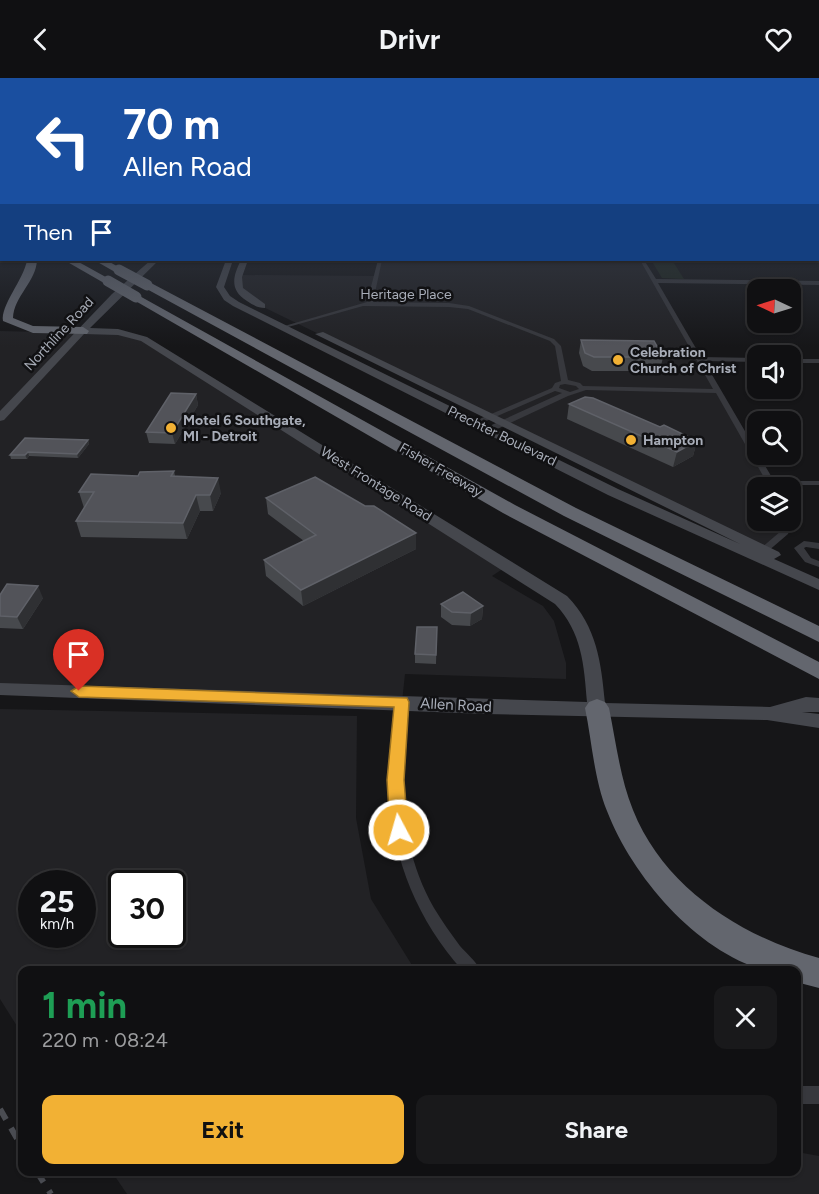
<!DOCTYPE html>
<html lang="en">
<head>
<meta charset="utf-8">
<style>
	body { margin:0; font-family:Figtree,sans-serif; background:#19191b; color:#f1f3f6; height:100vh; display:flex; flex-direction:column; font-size:22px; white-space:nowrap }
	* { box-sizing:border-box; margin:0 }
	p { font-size:20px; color:#9c9d9f }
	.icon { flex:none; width:33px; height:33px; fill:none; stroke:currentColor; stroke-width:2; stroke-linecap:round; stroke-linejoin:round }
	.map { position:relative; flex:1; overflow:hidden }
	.drawer { position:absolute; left:18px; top:888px; width:783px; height:210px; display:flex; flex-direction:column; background:#101012; border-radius:12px; box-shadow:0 2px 4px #0004,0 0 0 2px #303032 }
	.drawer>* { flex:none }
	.top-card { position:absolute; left:0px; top:0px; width:819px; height:183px; box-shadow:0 2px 4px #0004,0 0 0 2px #303032; background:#1a4fa0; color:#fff; overflow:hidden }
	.needle { width:39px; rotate:274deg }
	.fabs { position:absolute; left:747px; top:201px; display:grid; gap:12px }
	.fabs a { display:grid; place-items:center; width:54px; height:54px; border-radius:12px; background:#101012; box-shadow:0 2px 4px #0004,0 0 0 2px #303032; font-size:30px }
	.speed { position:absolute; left:18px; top:792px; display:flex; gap:12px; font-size:30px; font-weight:700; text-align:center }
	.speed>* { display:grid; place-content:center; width:78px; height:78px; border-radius:50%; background:#101012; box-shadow:0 2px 4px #0004,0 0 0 2px #303032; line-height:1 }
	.speed small { font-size:15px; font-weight:400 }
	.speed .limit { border:3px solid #111; border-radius:9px; background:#fff; color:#111 }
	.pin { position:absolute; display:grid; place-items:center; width:51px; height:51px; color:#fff; margin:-62px -26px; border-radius:50% 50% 50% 0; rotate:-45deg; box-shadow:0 0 6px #0007 }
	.pin .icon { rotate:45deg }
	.me { position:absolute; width:66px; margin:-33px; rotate:354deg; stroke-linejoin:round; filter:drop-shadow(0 0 4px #0008) }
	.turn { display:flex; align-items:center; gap:21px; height:126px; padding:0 24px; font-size:27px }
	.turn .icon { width:78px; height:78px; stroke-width:2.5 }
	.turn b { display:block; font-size:42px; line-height:51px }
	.then { display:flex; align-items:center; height:57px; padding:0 24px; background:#0003; gap:12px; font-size:22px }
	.round { display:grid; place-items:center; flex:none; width:63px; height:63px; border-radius:12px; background:#19191b }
	.headline { display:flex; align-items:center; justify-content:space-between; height:102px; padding:0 24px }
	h1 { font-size:36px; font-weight:700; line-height:45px; color:#1e9e55 }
	.cta { display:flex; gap:12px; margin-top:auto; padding:12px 24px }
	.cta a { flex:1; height:69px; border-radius:12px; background:#f2b134; color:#111; font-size:24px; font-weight:700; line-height:69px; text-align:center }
	.cta a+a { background:#19191b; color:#f1f3f6 }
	header { display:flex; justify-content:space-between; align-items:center; height:78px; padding:0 24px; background:#101012; font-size:27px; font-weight:700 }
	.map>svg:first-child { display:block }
</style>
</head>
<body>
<header><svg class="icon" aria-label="back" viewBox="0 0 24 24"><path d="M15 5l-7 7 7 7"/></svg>Drivr<svg class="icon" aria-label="heart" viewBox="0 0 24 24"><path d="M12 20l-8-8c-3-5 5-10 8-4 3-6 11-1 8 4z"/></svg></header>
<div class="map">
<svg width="819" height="1116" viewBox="0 0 819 1116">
	<rect width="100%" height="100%" fill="#161618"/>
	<!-- built -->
	<g fill="#222225" fill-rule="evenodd">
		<polygon points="380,182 642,182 774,409 758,410 758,442 789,443 788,448 764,472 253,224 236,202 238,197 376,198"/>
		<polygon points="0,253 130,256 507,488 492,498 543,528 554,543 566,585 566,601 405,596 402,624 0,611"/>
		<path d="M 0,631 L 357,638 L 356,740 L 371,821 L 415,892 L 22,892 L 22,956 L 0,921 ZM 32,806 L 82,806 L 82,856 L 32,856 ZM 122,806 L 172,806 L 172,856 L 122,856 Z"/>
		<polygon points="797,1074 819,1078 819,1116 127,1116 112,1094 796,1094"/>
	</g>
	<!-- green -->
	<polygon fill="#1e261f" points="651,182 672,182 684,201 662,200"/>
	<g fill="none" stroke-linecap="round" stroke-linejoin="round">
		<!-- street -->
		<g fill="#37383d" fill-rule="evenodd">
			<path d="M 378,182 L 382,182 L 373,224 L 449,225 L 469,228 L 554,261 L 561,268 L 568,302 L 580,305 L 583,308 L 713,311 L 640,182 L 644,182 L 656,201 L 819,203 L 819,207 L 658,205 L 701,279 L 758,280 L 758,284 L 704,283 L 774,403 L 819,403 L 819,407 L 777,407 L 778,410 L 770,410 L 716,315 L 586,312 L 568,318 L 491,354 L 485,354 L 485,350 L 562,315 L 555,313 L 477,347 L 470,345 L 552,310 L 555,305 L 561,303 L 555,268 L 550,263 L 468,231 L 449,229 L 363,228 L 281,251 L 281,249 L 367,224 ZM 565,306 L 576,308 L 579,311 L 570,314 L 559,310 L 560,307 Z"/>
			<rect x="790" y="281" width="29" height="4"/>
			<polygon points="790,440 793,442 788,456 767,474 761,474 759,472 761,470 781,453 784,442 790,442"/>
			<polygon points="804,463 819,465 819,471 806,469 804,470 811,480 819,483 819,489 805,484 794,470"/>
			<path d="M 402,620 L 406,621 L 408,624 C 403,699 395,761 434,830 C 442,843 451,856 460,868 C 467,876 476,883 480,892 L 462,892 C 419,844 392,782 390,716 C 389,686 394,655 396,624 L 398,621 Z"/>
			<rect x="796" y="1008" width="23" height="18"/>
		</g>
		<!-- secondary -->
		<g fill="#45474d" fill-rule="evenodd">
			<rect x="818" y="148" width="1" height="4"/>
			<path d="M 151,182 L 159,182 L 90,250 L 118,251 L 147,259 L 567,518 C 597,549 601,584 605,625 L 770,629 L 806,619 L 819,620 L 819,634 L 802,634 L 819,636 L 819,650 L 767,642 L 486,636 L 0,617 L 0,605 L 587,624 C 584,587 582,554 555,526 L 141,263 L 118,257 L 84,256 L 4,342 L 0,343 L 0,333 L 112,216 Z"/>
			<polygon points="226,182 233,182 224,209 230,218 239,224 618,411 740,466 315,256 323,254 779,474 781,477 774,481 819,501 819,512 608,417 233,228 224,222 216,209"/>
			<path d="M 241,182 L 248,182 L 242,199 L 243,210 L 265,226 L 265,230 C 258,230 253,227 247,223 C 229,212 233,198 241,182 Z"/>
		</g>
		<!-- highway -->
		<g fill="#63666e" fill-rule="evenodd">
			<rect x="0" y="126" width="2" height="5"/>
			<polygon points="0,146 2,147 2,152 0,152"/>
			<path d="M 27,182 L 37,182 C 36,204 14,218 13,240 L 33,248 L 83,249 L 89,253 L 87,256 L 33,255 L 3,243 C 0,228 24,201 27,182 Z"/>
			<polygon points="64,182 75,182 113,203 104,205"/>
			<polygon points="94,182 106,182 124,192 115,194"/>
			<polygon points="143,205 151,205 576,430 819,548 819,564 564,438 143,209"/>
			<polygon points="136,216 515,427 819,584 819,601 503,435 132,221 131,219"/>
			<path d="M 597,621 L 605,624 L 609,630 C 616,664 620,700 633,732 C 664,810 742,859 819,880 L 819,910 L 796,904 L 796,892 C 787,892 774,894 764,892 C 696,873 632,798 607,733 C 594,701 592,664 585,630 L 589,624 Z"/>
		</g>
		<!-- rail -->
		<g stroke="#4a4c52" stroke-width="6" stroke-dasharray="12 10" stroke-linecap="butt">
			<polyline points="0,1031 22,1069"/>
			<polyline points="37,1094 51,1116"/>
		</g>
		<!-- highway-bridge -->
		<g stroke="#63666e" stroke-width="11">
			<polyline points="119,192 147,207"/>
			<polyline points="108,203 136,219"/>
		</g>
	</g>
	<!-- wall -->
	<g fill="#47494d">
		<polygon points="581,262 663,279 660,293 592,293 583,288 579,275"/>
		<polygon points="196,316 198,327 175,366 149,365 146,354"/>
		<polygon points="569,326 660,349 697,363 693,378 673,389 567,341"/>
		<polygon points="88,362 89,366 78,380 29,378 27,381 11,381 10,377"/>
		<polygon points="174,393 175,398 221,415 213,433 200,433 187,461 81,459 76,443 84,430 79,414 138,398"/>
		<polygon points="266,420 416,455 416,471 303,528 266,498 264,482 304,463 268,436"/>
		<polygon points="0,517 43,520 23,551 0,550"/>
		<polygon points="441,526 483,528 482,541 470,548 452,547 441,539"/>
		<polygon points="437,549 436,586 415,585 415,576"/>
	</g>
	<!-- shaded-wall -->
	<g fill="#2f3033">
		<polygon points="196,316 198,327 175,366 172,355"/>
		<polygon points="88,362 89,366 78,380 77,376"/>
		<polygon points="697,363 693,378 673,389 677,374"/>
		<polygon points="28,374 29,378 27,381 25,377"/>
		<polygon points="218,400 221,415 213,433 210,417"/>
		<polygon points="196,417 200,433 187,461 183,445"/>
		<polygon points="416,455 416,471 303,528 301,512"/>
		<polygon points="38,508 43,520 23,551 17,539"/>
		<polygon points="483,528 482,541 470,548 471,535"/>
	</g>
	<!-- building -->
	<g fill="#525359" stroke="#5f6168" stroke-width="1.5">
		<polygon points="581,262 654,263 663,279 594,279 585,275"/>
		<polygon points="171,315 196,316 172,355 146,354"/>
		<polygon points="585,319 593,320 660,349 664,347 697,363 677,374 569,326"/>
		<polygon points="25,360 88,362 77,376 28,374 25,377 10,377"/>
		<polygon points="174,393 171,398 218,400 210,417 196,417 183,445 76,443 94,414 79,414 91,396 138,398 140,394"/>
		<polygon points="315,399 365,428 374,428 416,455 301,512 264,482 316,457 266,420"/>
		<polygon points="7,506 38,508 17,539 0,538 0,517"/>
		<polygon points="463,514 483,528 471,535 452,534 441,526"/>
		<polygon points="417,549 437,549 436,577 415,576"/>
	</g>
	<!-- sky -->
	<linearGradient id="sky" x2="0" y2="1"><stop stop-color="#0c0c0d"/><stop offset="0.42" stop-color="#363c48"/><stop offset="1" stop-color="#363c48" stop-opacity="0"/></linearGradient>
	<rect width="819" height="269" fill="url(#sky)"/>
	<!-- route -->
	<polygon fill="#f2b134" stroke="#9d7322" stroke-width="1.5" points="79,608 407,620 409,624 404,702 408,752 405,757 399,759 393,757 390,752 387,702 394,629 79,619 71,613"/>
	<!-- markers -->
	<g fill="#f2b134" stroke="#111113" stroke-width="2">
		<circle cx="618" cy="282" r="6"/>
		<circle cx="171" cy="350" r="6"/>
		<circle cx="631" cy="362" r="6"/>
	</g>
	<g text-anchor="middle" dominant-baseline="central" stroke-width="5" stroke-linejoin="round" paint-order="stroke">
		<!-- far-street labels -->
		<g font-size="14" fill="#a8adb8" stroke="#111113">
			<text x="406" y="216">Heritage Place</text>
			<text transform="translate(59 256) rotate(-47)">Northline Road</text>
			<text transform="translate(502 358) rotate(26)">Prechter Boulevard</text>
			<text transform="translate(441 392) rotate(30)">Fisher Freeway</text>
			<text transform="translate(376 406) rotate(32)">West Frontage Road</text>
		</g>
		<!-- far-poi labels -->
		<g font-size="14" font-weight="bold" fill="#a8adb8" stroke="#111113" text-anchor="start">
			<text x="630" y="274">Celebration<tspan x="630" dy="16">Church of Christ</tspan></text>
			<text x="183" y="342">Motel 6 Southgate,<tspan x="183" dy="16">MI - Detroit</tspan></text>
			<text x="643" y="362">Hampton</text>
		</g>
		<!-- street labels -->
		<g font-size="15" fill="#a8adb8" stroke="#111113">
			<text transform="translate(456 627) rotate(3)">Allen Road</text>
		</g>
	</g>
</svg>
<div class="fabs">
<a><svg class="needle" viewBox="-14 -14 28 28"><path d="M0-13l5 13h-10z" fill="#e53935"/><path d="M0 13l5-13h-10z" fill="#9c9d9f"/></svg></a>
<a><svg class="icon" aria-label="sound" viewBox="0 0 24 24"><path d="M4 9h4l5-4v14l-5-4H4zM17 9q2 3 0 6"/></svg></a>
<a><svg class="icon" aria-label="search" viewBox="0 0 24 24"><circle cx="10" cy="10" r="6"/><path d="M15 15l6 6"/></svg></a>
<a><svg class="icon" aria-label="layers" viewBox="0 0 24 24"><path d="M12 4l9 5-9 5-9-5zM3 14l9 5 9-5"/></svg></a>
</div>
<div class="speed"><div>25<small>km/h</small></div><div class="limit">30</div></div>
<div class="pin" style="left:79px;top:613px;background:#d93025"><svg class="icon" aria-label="arrive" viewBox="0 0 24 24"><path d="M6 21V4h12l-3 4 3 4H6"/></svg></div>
<svg class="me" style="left:399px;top:752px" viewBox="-20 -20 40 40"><circle r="17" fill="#f2b134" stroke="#fff" stroke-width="3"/><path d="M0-11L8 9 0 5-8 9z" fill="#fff"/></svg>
<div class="top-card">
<div class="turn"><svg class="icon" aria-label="left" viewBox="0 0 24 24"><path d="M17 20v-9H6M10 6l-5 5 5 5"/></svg><div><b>70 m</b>Allen Road</div></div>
<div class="then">Then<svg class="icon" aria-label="arrive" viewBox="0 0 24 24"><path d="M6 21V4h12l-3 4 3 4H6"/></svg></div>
</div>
<section class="drawer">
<div class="headline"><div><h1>1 min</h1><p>220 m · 08:24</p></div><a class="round"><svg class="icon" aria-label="close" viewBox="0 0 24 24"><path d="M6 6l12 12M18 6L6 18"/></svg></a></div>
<div class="cta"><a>Exit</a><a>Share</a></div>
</section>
</div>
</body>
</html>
